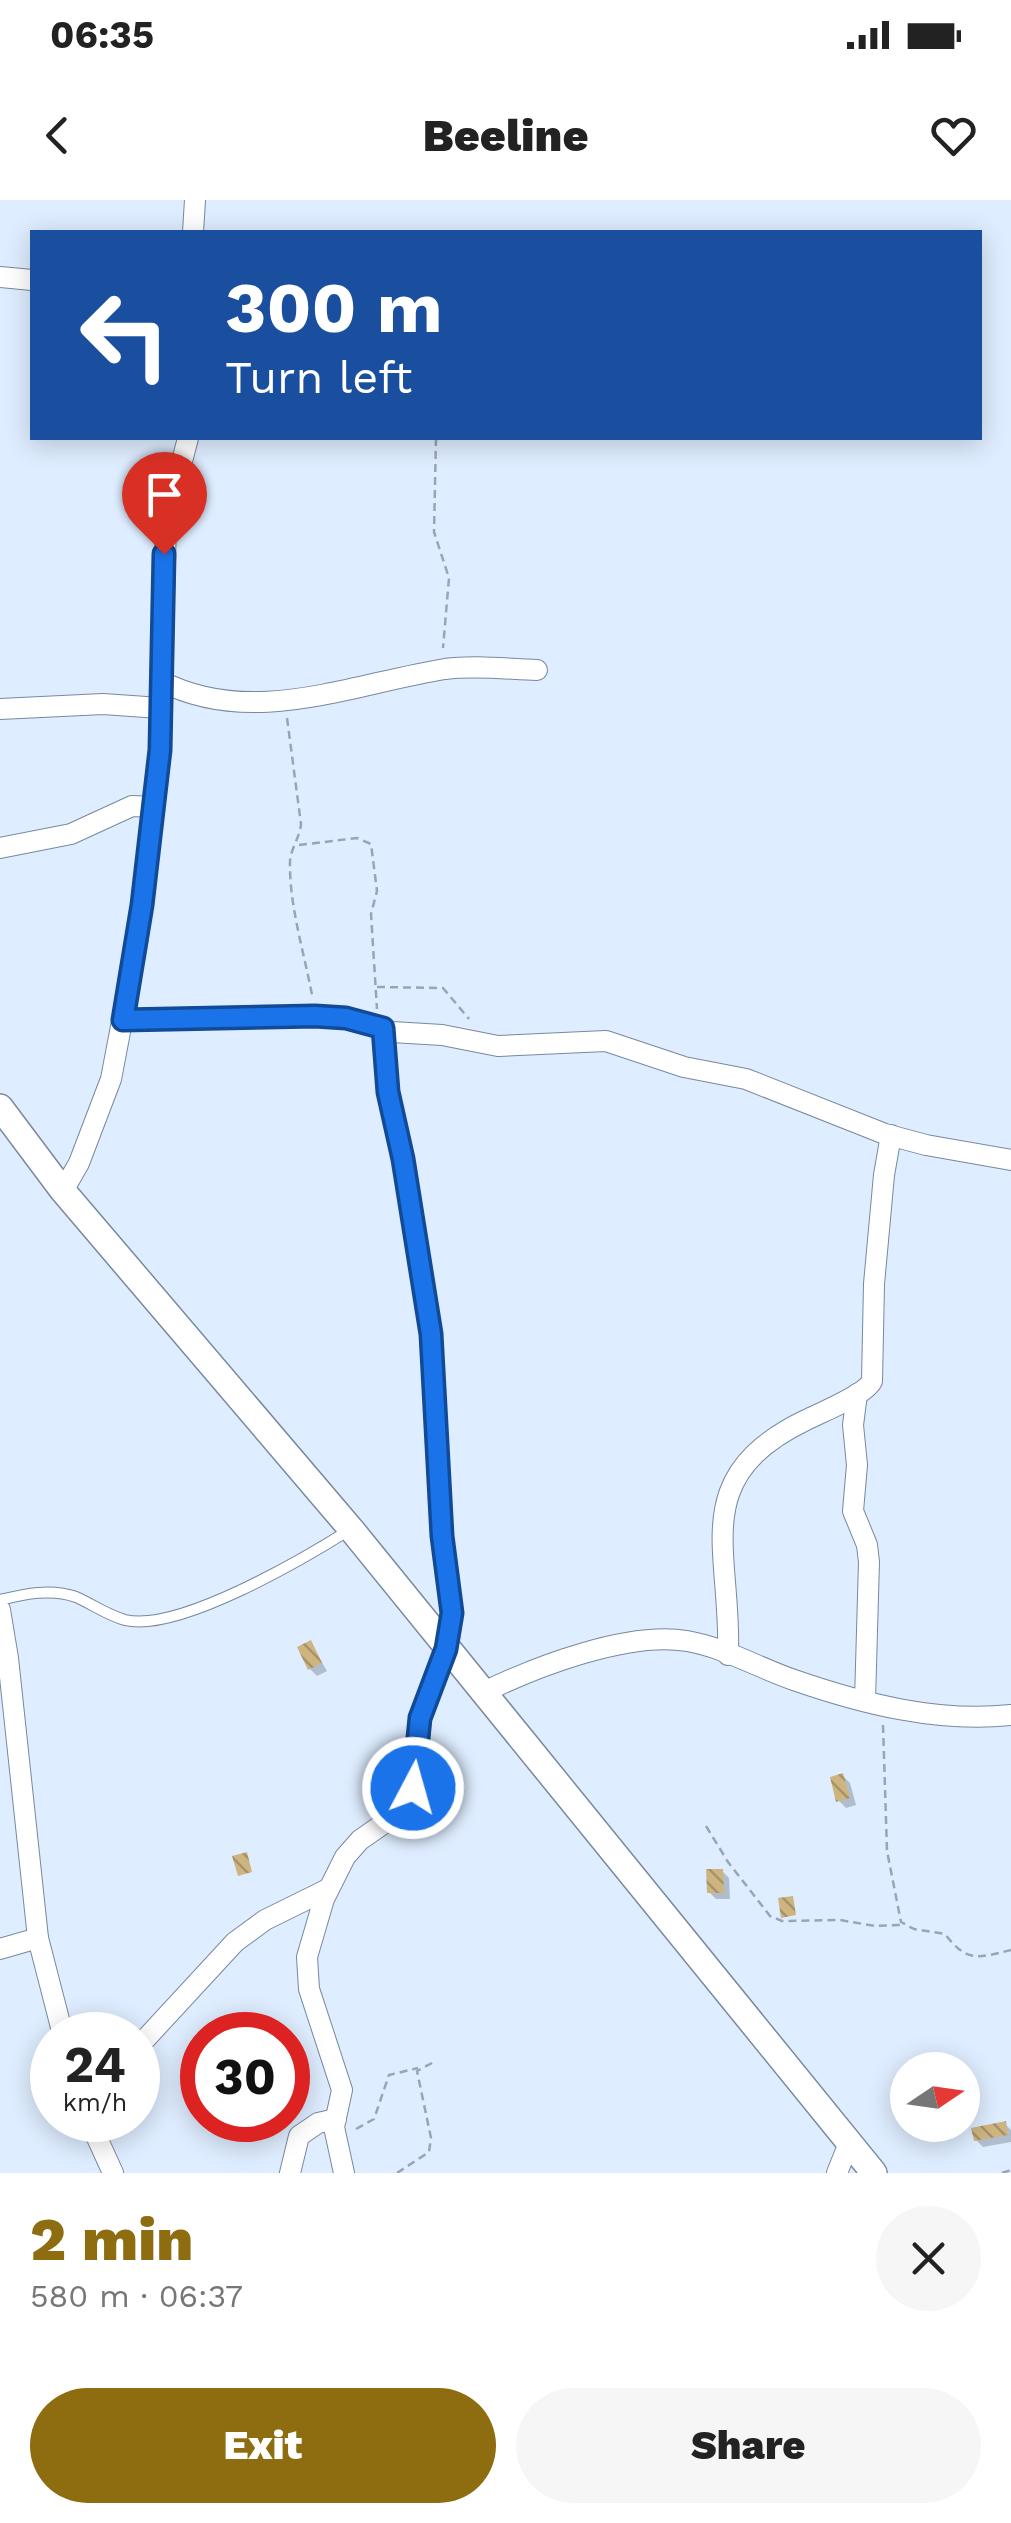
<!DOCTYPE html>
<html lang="en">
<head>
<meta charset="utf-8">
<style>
	body { margin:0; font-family:"Work Sans",sans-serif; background:#f6f6f6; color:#222; height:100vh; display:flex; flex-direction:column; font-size:38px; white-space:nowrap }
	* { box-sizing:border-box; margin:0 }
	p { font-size:32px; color:#767676 }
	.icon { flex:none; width:55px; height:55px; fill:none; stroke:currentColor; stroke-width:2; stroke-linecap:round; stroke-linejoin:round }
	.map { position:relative; height:1973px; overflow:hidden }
	.details { display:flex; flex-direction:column; background:#fff; flex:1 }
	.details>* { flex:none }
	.banner { position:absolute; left:30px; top:30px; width:952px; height:210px; border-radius:0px; box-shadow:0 5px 25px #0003; background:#1a4fa0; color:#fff; overflow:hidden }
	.needle { width:65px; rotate:77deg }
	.fabs { position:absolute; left:890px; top:1852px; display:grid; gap:20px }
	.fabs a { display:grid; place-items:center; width:90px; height:90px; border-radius:50%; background:#fff; box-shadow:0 5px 25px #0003; font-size:50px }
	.speed { position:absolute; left:30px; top:1812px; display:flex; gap:20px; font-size:50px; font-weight:700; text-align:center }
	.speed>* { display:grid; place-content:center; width:130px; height:130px; border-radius:50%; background:#fff; box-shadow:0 5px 25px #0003; line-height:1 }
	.speed small { font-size:25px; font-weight:400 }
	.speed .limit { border:15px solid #d22; background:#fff; color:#111 }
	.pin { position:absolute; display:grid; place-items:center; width:85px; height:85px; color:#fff; margin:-102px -42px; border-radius:50% 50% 50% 0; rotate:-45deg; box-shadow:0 0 10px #0007 }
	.pin .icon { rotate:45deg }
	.me { position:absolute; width:110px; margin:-55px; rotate:6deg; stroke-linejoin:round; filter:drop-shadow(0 0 8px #0008) }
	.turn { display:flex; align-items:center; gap:35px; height:210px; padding:0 30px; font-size:45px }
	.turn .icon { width:130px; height:130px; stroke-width:2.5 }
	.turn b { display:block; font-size:70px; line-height:85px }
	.round { display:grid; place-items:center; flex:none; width:105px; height:105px; border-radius:52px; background:#f6f6f6 }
	.headline { display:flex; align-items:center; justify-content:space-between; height:170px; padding:0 30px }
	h1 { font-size:60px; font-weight:800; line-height:75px; color:#8e6c10 }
	.primary-button { display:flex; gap:20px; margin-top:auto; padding:20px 30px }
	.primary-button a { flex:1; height:115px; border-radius:60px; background:#8e6c10; color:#fff; font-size:40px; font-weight:800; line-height:115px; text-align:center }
	.primary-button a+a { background:#f6f6f6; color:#222 }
	.status { display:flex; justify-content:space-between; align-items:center; height:70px; padding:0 50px; background:#fff; direction:ltr }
	.status svg { height:28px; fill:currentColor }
	header { display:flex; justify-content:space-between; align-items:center; height:130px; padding:0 30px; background:#fff; font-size:45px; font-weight:800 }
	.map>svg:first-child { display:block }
</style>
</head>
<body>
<div class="status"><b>06:35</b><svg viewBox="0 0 49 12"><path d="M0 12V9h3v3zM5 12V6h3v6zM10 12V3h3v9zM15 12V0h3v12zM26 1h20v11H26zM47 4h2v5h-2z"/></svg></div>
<header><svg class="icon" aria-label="back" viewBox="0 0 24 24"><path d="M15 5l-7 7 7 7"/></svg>Beeline<svg class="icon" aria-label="heart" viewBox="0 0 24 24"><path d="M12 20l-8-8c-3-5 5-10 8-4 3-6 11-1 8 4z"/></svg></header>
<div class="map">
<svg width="1011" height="1973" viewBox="0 0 1011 1973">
	<defs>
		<pattern id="building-back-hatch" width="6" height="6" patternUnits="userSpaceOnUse" patternTransform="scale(2.5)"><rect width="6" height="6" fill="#ceb580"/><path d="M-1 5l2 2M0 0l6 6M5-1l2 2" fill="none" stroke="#a79369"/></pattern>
	</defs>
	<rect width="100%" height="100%" fill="#deedff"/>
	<!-- shadow -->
	<g fill="#0003">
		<polygon points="311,1443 327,1471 317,1476 310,1469"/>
		<polygon points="843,1576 850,1583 856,1605 846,1608 839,1601"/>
		<polygon points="722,1671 729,1678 730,1699 716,1699 709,1692"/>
		<polygon points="1005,1924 1011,1930 1011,1942 983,1947 976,1940"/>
	</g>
	<!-- building -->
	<g fill="url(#building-back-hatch)">
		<polygon points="311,1440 322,1463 308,1470 297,1447"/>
		<polygon points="843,1573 850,1598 836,1602 830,1577"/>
		<polygon points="247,1652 252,1672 238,1676 232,1656"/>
		<polygon points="706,1669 723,1669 724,1693 707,1693"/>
		<polygon points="793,1696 796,1715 781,1718 778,1698"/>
		<polygon points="1006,1921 1008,1935 974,1941 971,1928"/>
	</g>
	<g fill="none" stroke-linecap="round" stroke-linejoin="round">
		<defs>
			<path id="service" d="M 0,1400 C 25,1394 51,1388 76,1397 C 92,1404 107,1415 125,1420 C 178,1433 305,1358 351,1329"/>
			<g id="minor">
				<polyline points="193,32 195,0"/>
				<polyline points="0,77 32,80"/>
				<path d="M 161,481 C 251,528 352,484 445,469 C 475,465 507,469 537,470"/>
				<polyline points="0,509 103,504 160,508"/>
				<polyline points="0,648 71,634 132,606 154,607"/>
				<polyline points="123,820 315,816 346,818 392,832 442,835 498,846 606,841 684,867 746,879 885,934 926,945 1011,960"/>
				<polyline points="63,991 79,963 111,879 137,743 160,550 166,323 188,238"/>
				<polyline points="857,1194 853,1225 857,1265 853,1311 867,1345 869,1362 865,1500"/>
				<polyline points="0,1410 8,1458 38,1738 63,1835"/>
				<path d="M 728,1455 C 732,1350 686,1278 806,1220 C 822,1212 865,1195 872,1181 L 874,1084 L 884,975 L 891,935"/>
				<path d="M 482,1493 C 535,1467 628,1431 687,1441 C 723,1447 759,1468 794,1480 C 863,1504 939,1523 1011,1515"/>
				<polyline points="0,1749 38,1738"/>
				<polyline points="138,1847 235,1742 265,1720 328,1689"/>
				<polyline points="89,1920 113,1973"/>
				<polyline points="290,1973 299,1936 318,1923 336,1919"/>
				<polyline points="344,1973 334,1927 342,1890 309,1789 307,1757 324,1699 345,1657 360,1640 406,1608 413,1587 420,1518 446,1449 452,1413 442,1336 431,1134 403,959 388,892 383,828"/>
				<polyline points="837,1973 849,1943"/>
			</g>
			<polyline id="tertiary" points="0,907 63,991 351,1329 874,1973"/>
		</defs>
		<!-- service casing -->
		<use href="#service" stroke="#78899d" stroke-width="12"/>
		<!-- minor casing -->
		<use href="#minor" stroke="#78899d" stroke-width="22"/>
		<!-- tertiary casing -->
		<use href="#tertiary" stroke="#78899d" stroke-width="28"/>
		<!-- path -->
		<g stroke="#99a5b4" stroke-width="2.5" stroke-dasharray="8 5" stroke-linecap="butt">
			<polyline points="436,238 434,332 449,378 443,448"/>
			<path d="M 287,518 L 301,624 C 300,637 291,648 290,661 C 289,705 304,752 312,795"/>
			<polyline points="299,645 357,638 371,644 377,691 371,714 377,809"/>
			<polyline points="377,787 443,788 469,819"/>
			<path d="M 883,1525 L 887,1651 L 901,1722 L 914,1729 L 945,1734 C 967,1763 978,1758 1011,1750"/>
			<polyline points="706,1626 728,1662 770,1716 782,1721 840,1720 875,1726 901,1725"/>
			<polyline points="356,1929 374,1919 389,1875 418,1868"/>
			<polyline points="397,1973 429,1952 431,1938 417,1871 434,1862"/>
			<polyline points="1002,1973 1011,1970"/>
		</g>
		<!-- service -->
		<use href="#service" stroke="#fff" stroke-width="10"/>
		<!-- minor -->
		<use href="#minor" stroke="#fff" stroke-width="20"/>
		<!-- tertiary -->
		<use href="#tertiary" stroke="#fff" stroke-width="25"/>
	</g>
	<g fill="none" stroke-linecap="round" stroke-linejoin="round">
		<defs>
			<polyline id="route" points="164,354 160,550 142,705 123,820 315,816 346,818 383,828 388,892 403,959 431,1134 442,1336 452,1413 446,1449 420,1518 413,1588"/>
		</defs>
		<!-- route casing -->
		<use href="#route" stroke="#114b97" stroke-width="25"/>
		<!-- route -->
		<use href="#route" stroke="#1a73e8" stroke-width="18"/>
	</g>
</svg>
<div class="fabs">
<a><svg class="needle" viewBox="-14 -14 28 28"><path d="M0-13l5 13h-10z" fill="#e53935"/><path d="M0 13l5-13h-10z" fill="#767676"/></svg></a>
</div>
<div class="speed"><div>24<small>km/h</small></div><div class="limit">30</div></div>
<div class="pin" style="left:164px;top:354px;background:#d93025"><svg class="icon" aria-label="arrive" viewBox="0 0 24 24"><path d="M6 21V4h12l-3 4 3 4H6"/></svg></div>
<svg class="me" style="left:413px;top:1588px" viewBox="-20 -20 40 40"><circle r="17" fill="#1a73e8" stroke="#fff" stroke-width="3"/><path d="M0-11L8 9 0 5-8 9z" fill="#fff"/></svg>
<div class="banner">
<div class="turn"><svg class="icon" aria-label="left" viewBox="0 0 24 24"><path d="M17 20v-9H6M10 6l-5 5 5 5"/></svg><div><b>300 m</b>Turn left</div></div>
</div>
</div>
<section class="details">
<div class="headline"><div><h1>2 min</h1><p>580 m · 06:37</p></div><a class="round"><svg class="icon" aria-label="close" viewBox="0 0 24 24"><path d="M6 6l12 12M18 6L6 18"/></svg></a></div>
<div class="primary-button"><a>Exit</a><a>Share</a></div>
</section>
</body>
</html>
